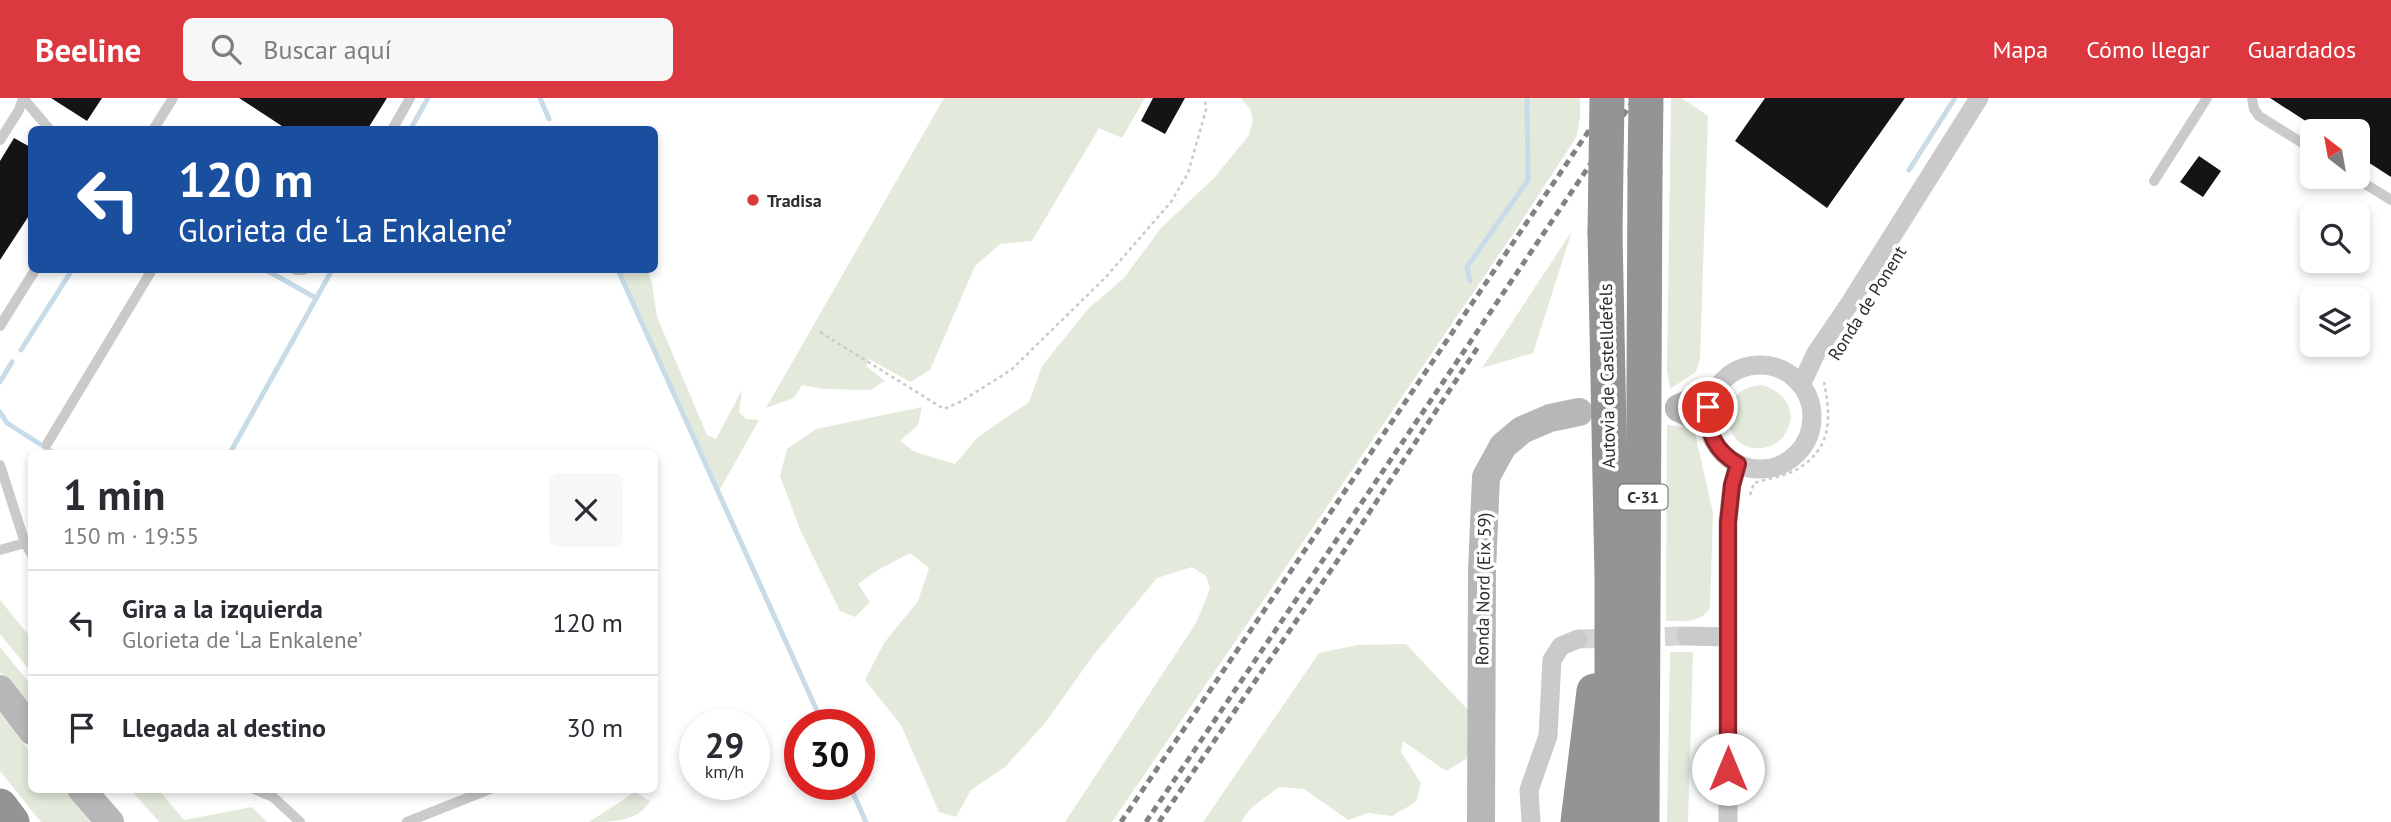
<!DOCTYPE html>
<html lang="es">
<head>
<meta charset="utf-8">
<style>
	body { margin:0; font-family:"PT Sans",sans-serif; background:#f7f7f7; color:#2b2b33; height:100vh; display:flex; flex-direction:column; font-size:26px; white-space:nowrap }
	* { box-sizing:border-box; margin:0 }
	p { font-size:23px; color:#7c7c81 }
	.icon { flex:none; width:38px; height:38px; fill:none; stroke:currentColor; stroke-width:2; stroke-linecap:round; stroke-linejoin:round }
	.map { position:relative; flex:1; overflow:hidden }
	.side { position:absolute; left:28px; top:352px; width:630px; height:343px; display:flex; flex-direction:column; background:#fff; border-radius:10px; box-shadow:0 4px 10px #0003 }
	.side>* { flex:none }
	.hud { position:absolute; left:28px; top:28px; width:630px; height:147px; border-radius:10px; box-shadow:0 4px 10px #0003; background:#1a4fa0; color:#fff; overflow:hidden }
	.needle { width:46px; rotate:329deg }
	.controls { position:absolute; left:2300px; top:21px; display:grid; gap:14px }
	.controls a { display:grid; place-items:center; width:70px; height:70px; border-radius:10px; background:#fff; box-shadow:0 4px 10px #0003; font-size:35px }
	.speed { position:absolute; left:679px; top:611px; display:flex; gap:14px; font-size:35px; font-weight:700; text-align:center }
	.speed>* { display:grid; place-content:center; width:91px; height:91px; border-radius:50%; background:#fff; box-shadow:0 4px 10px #0003; line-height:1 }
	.speed small { font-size:18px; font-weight:400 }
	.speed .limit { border:10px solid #d22; background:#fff; color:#111 }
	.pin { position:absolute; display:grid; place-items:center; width:60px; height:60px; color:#fff; margin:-30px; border:4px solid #fff; border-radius:50%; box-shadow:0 2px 7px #0007 }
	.me { position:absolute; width:77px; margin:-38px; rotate:0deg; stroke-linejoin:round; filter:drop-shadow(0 0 5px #0008) }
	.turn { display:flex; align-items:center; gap:24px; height:147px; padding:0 35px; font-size:32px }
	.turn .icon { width:91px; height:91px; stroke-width:2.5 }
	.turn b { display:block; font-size:49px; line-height:60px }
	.round { display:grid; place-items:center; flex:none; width:74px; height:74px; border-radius:10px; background:#f7f7f7 }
	.summary { display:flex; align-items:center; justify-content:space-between; height:119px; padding:0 35px }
	h1 { font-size:42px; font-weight:800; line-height:52px }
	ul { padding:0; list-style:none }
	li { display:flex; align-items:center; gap:21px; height:105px; padding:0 35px; border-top:2px solid #e1e1e2 }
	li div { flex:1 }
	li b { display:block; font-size:26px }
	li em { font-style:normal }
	header { display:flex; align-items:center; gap:42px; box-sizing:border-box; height:98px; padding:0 35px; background:#db383f; color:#fff }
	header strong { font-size:33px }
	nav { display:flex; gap:38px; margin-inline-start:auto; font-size:24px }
	.search { width:490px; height:63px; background:#f7f7f7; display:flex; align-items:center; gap:18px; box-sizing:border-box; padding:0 24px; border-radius:10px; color:#7c7c81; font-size:26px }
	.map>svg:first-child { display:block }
</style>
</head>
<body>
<header>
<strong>Beeline</strong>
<div class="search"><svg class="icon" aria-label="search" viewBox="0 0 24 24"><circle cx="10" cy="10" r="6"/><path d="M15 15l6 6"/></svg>Buscar aquí</div>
<nav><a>Mapa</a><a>Cómo llegar</a><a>Guardados</a></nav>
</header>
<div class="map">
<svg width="2391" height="724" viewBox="0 0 2391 724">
	<rect width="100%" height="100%" fill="#fff"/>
	<!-- green -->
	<g fill="#e3eadb">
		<polygon points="944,0 1145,0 1122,40 1099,30 1032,143 1000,146 975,168 930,272 910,284 869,261 866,268 885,283 870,292 824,291 802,287 794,300 766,310"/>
		<polygon points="1240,0 1580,0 1580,19 1577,38 1513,136 1112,724 1065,724 1196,525 1210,491 1206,478 1192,469 1157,480 1095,555 1045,625 1005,669 971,692 956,719 939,714 901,627 865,582 884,545 918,503 929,470 910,455 878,472 858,486 870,504 855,519 840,513 801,434 780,378 787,351 816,331 922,309 918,327 900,343 915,354 955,366 978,339 1029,304 1042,268 1088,211 1124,180 1161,130 1215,79 1249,37 1253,23 1250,10"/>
		<polygon points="1671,0 1682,0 1708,18 1700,261 1696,274 1670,291 1667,272"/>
		<polygon points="1572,133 1533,255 1482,270"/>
		<polygon points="618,172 647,172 652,185 657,219 707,337 716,341 742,292 739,314 746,321 759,322 719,393"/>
		<path d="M 1762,287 C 1782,292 1798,311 1787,332 C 1783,341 1776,347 1767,349 C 1722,360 1710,290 1762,287 Z"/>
		<path d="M 1683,325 L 1689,328 L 1695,335 L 1713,415 L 1710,510 C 1700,526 1682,523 1666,523 L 1667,327 L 1682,329 Z"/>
		<polygon points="0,502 31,540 31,574 0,536"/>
		<polygon points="1406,546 1468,612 1470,650 1466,661 1446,673 1403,643 1401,654 1421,685 1416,704 1392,718 1368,715 1348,722 1304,691 1279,689 1251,710 1241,724 1203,724 1319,555 1358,547"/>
		<polygon points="0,549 31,587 31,614 0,574"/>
		<polygon points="1670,554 1693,554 1688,724 1667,724"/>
		<polygon points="0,615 31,655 32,691 63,691 91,724 41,724 0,673"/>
		<polygon points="130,691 158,691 184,722 252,709 267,724 159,724"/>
		<path d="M 635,694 L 650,703 C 638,724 612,724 589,724 Z"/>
	</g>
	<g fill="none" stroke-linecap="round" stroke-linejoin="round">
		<!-- stream -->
		<g stroke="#c8dbe9" stroke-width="5">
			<polyline points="540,0 549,21"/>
			<polyline points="410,32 428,0"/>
			<polyline points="1909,72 1955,0"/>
			<polyline points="266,172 316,200"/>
			<polyline points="618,172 823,626"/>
			<polyline points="1470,183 1467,169 1528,82 1527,0"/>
			<polyline points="21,252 72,172"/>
			<polyline points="0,284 12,264"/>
			<polyline points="0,314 7,325 54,355"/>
			<polyline points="230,355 332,172"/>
			<polyline points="849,686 866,724"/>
		</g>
	</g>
	<!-- building -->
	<g fill="#141414">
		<polygon points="51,0 102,0 87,23"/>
		<polygon points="239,0 387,0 367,32 288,32"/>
		<polygon points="1153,0 1185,0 1165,36 1141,23"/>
		<polygon points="1765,0 1905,0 1827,110 1735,43"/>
		<polygon points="2270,0 2391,0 2391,79 2357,57 2357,33 2321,33"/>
		<polygon points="14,40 32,50 32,113 0,162 0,63"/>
		<polygon points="2199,58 2221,73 2203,99 2180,84"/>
	</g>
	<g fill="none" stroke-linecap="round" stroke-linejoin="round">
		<!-- minor-tunnel -->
		<polyline stroke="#d5d5d5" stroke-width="19" stroke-dasharray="19 10" stroke-linecap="butt" points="1578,541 1686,538"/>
		<!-- path -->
		<g stroke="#cacaca" stroke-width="2.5" stroke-dasharray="3.5 3.5" stroke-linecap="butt">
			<polyline points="820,234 944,311 960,304 1011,272 1105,180 1171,104 1188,75 1206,12 1205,0"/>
			<path d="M 1750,397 L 1754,385 C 1767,381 1784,378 1796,372 C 1833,350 1831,320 1824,284"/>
		</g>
		<!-- service -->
		<g stroke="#cacaca" stroke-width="10">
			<polyline points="23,0 50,32"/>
			<polyline points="2252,0 2254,11 2259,18 2312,51"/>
			<polyline points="153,32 173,0"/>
			<polyline points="392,32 410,0"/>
			<polyline points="0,42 19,12 23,0"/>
			<polyline points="2354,79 2391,102"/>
			<polyline points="2154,83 2207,0"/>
			<polyline points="296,172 304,172"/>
			<polyline points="0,228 35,172"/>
			<polyline points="47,346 152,172"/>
			<polyline points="0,367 25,445 32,457"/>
			<polyline points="0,452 25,445"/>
			<polyline points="254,691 273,699 300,724"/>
			<polyline points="407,724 490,691"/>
		</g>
		<!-- minor -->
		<g stroke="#cacaca" stroke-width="19">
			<circle cx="1760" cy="319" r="52"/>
			<polyline points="1801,287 1816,255 1850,205 1979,0"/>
			<polyline points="1686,538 1728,539"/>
			<polyline points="1531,724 1529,692 1548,638 1552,562 1561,548 1578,541"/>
			<polyline points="1728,724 1728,424 1732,387 1738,366"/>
		</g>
		<!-- secondary -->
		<g stroke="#b7b7b7" stroke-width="28">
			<polyline points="1679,310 1713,295"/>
			<polyline points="1679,310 1708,324"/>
			<polyline points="0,591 32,633"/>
			<polyline points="81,691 110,724"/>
			<polyline points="1481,724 1482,472 1486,379 1503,348 1522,332 1550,320 1579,314"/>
		</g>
		<!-- motorway -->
		<g stroke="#949494" stroke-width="35">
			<polyline points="1605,134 1612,479 1612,724"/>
			<polyline points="0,708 12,724"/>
			<polyline points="1578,724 1594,593"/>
			<polyline points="1642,724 1645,74"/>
		</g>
		<!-- rail -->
		<g stroke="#828282" stroke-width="5" stroke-dasharray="7 5" stroke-linecap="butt">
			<polyline points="1121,724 1611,0"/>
			<polyline points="1146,724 1635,0"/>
			<polyline points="1159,724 1344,453 1478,249"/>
		</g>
		<!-- motorway-bridge -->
		<g stroke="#949494" stroke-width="35">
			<polyline points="1645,74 1646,0"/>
			<polyline points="1605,134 1607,0"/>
		</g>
	</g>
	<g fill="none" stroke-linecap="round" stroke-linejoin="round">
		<defs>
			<path id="route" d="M 1708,309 C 1707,335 1715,353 1738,366 L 1732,387 L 1728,424 L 1728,671"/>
		</defs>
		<!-- route casing -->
		<use href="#route" stroke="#8e2429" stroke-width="18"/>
		<!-- route -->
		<use href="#route" stroke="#db383f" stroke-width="12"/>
	</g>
	<!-- markers -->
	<circle fill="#db383f" stroke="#fff" stroke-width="2.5" cx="753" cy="102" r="7"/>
	<g text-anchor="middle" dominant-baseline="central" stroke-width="7" stroke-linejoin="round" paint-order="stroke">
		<!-- shield labels -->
		<rect fill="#fff" stroke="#6c6c6c" stroke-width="2" x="1618.5" y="386.5" width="49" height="25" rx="5"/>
		<g font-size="16" font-weight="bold" fill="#2d2d2d">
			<text x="1643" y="399">C-31</text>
		</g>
		<!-- poi labels -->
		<g font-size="18" font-weight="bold" fill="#2d2d2d" stroke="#fff" text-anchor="start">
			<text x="767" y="102">Tradisa</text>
		</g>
		<!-- street labels -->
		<g font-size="18" fill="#2d2d2d" stroke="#fff">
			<text transform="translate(1867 205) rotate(-58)">Ronda de Ponent</text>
			<text transform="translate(1607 278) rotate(-91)">Autovia de Castelldefels</text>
			<text transform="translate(1483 491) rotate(-89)">Ronda Nord (Eix 59)</text>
		</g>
	</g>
</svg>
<div class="controls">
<a><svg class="needle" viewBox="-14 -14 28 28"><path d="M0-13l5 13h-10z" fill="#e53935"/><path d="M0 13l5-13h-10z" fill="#7c7c81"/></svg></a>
<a><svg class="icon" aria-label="search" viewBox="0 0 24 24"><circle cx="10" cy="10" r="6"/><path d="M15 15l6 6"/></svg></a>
<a><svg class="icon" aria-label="layers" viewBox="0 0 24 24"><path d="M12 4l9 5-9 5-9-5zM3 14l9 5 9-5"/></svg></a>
</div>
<div class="speed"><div>29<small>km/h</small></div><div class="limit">30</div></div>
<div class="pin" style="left:1708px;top:309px;background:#d93025"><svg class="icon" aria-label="arrive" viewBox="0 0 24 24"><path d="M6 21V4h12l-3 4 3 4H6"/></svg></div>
<svg class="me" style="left:1728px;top:671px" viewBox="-20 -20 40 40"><circle r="19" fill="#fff"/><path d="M0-13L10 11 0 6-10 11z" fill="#db383f"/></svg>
<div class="hud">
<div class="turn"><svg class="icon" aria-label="left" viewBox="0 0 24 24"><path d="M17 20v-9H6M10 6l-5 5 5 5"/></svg><div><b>120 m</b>Glorieta de ‘La Enkalene’</div></div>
</div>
<section class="side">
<div class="summary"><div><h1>1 min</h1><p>150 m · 19:55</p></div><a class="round"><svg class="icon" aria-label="close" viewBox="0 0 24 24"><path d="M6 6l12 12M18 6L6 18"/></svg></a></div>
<ul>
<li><svg class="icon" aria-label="left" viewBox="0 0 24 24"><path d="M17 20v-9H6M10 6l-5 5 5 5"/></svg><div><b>Gira a la izquierda</b><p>Glorieta de ‘La Enkalene’</p></div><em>120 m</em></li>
<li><svg class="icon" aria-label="arrive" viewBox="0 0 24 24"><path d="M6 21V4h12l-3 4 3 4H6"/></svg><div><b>Llegada al destino</b></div><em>30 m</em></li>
</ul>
</section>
</div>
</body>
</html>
